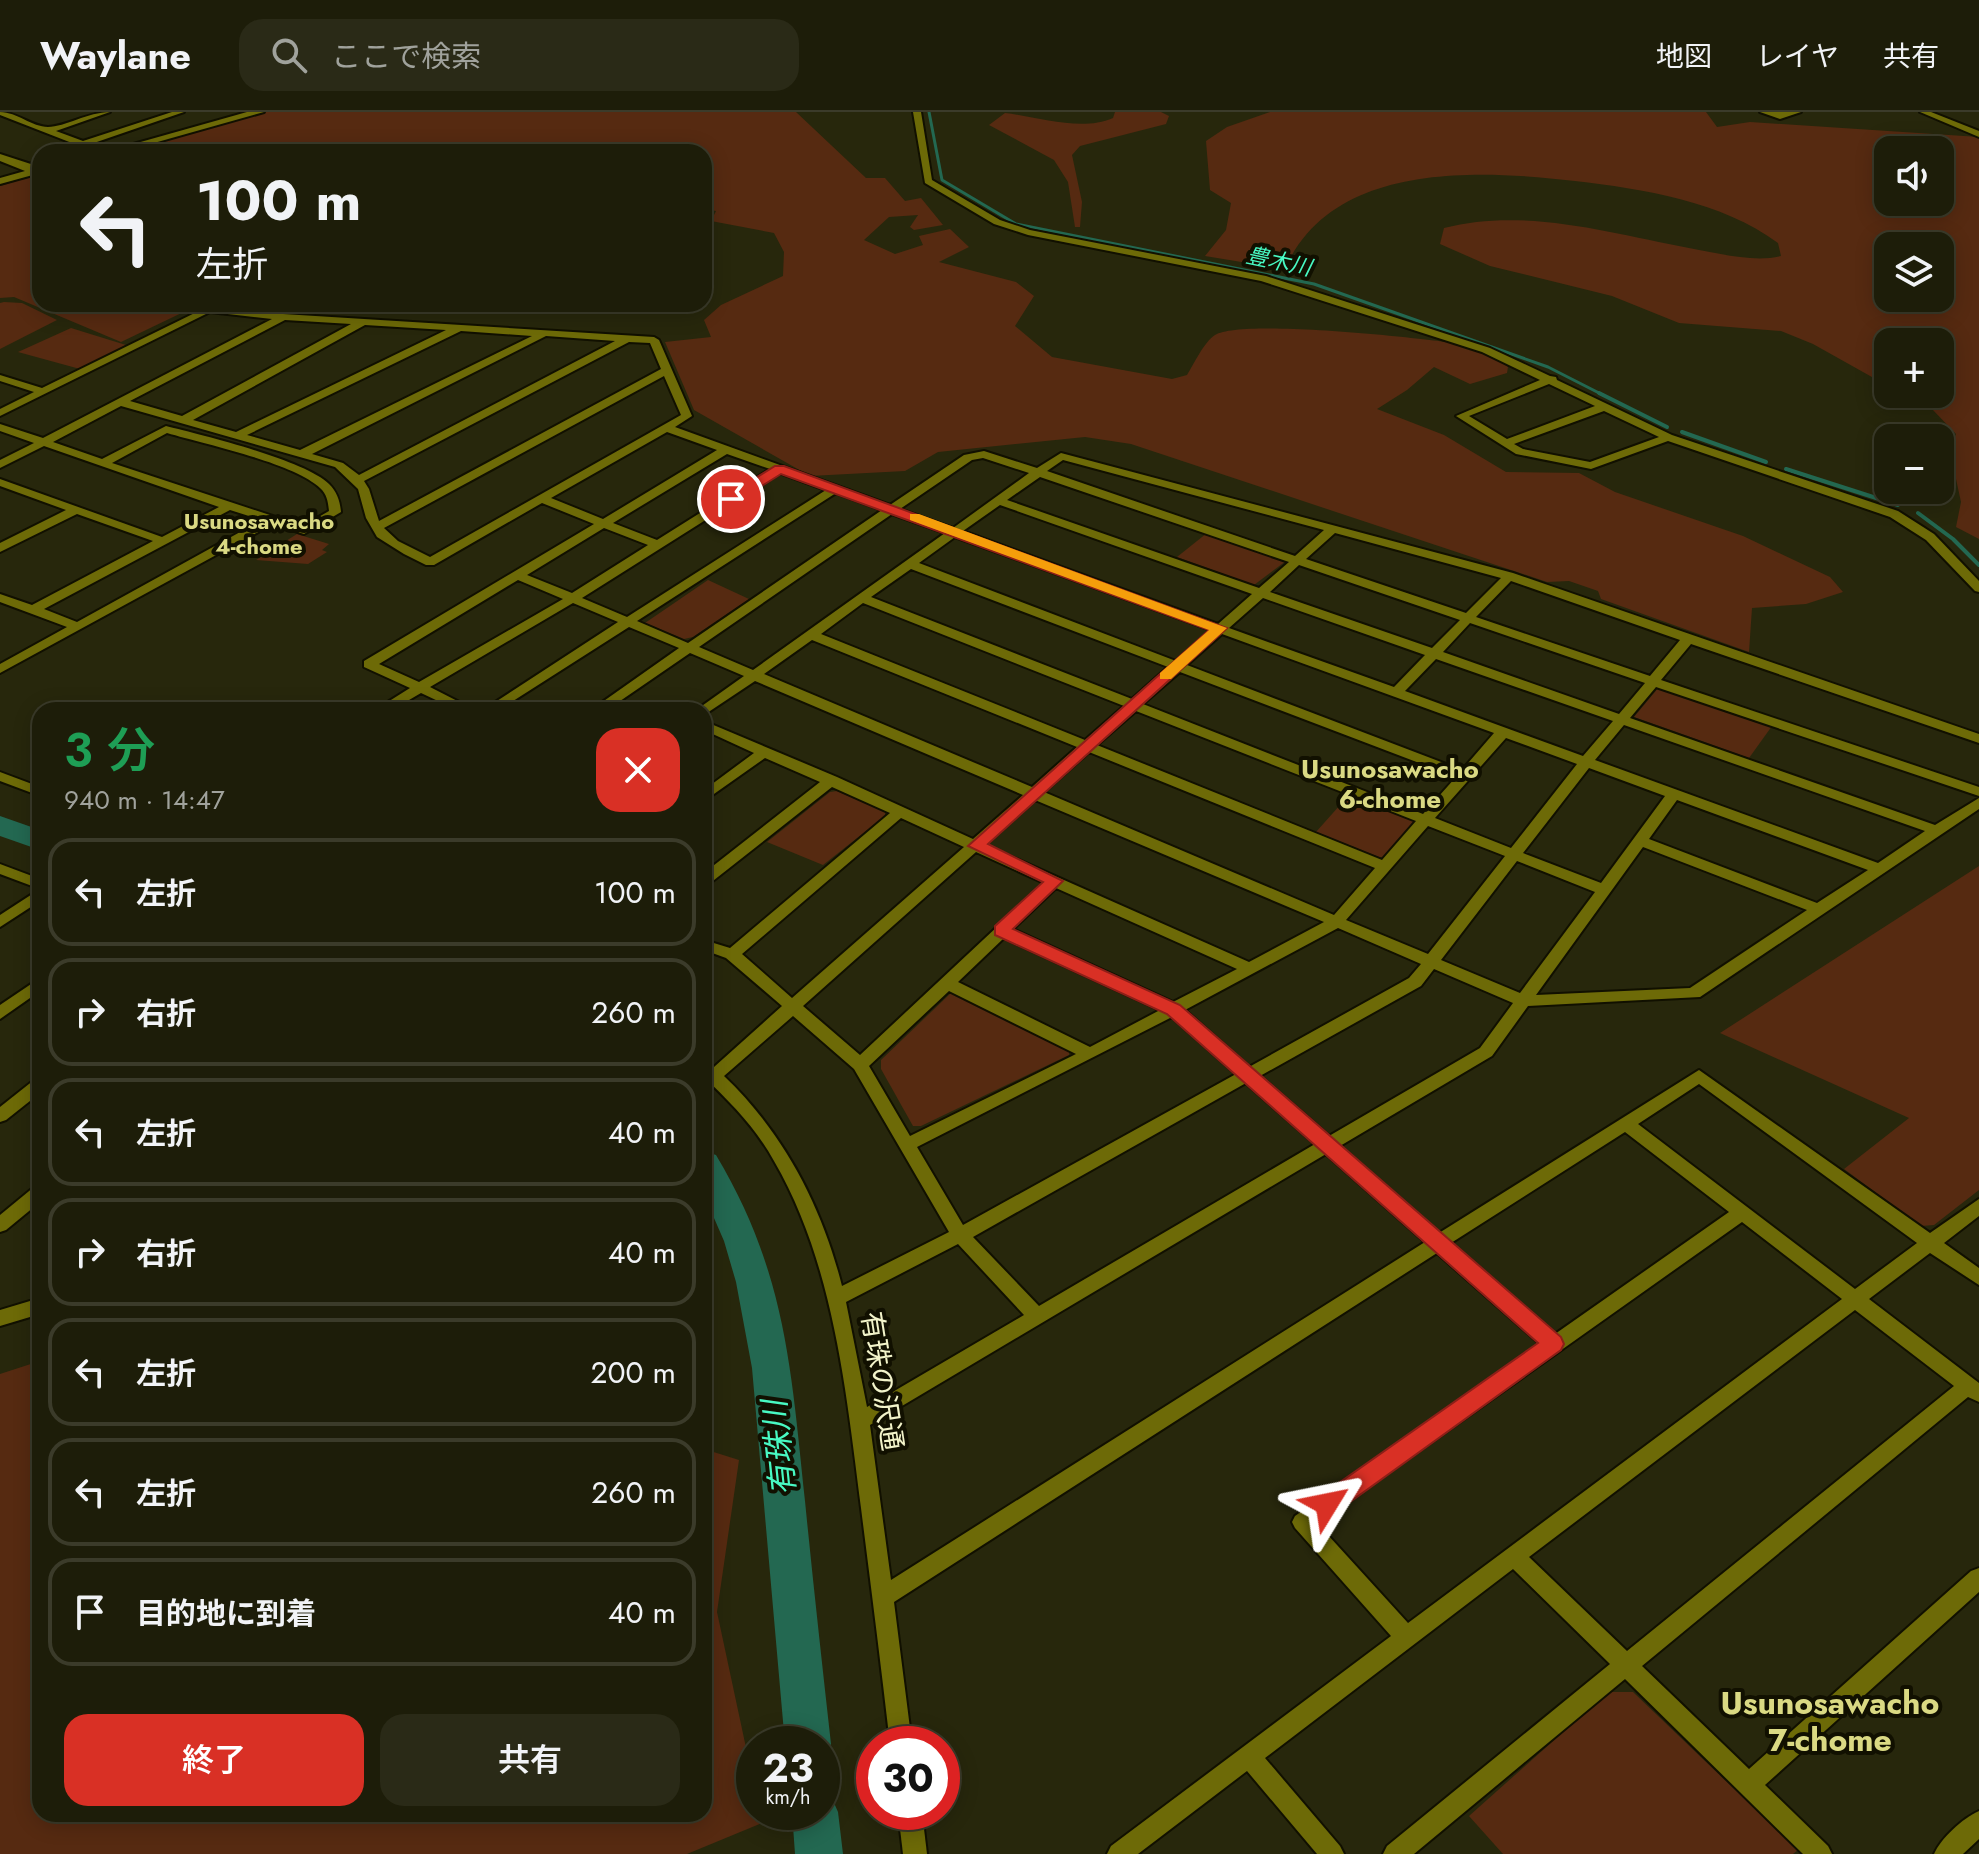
<!DOCTYPE html>
<html lang="ja">
<head>
<meta charset="utf-8">
<style>
	body { margin:0; font-family:Jost,"Noto Sans JP",sans-serif; background:#2a2a17; color:#f1f3f6; height:100vh; display:flex; flex-direction:column; font-size:30px; white-space:nowrap }
	* { box-sizing:border-box; margin:0 }
	p { font-size:26px; color:#a0a29c }
	.icon { flex:none; width:44px; height:44px; fill:none; stroke:currentColor; stroke-width:2; stroke-linecap:round; stroke-linejoin:round }
	.map { position:relative; flex:1; overflow:hidden }
	.drawer { position:absolute; left:32px; top:590px; width:680px; height:1120px; display:flex; flex-direction:column; background:#1d1d09; border-radius:24px; box-shadow:0 4px 20px #0003,0 0 0 2px #3b3b2a }
	.drawer>* { flex:none }
	.banner { position:absolute; left:32px; top:32px; width:680px; height:168px; border-radius:24px; box-shadow:0 4px 20px #0003,0 0 0 2px #3b3b2a; background:#1d1d09; color:#f1f3f6; overflow:hidden }
	.tools { position:absolute; left:1874px; top:24px; display:grid; gap:16px }
	.tools a { display:grid; place-items:center; width:80px; height:80px; border-radius:16px; background:#1d1d09; box-shadow:0 4px 20px #0003,0 0 0 2px #3b3b2a; font-size:40px }
	.speed { position:absolute; left:736px; top:1614px; display:flex; gap:16px; font-size:40px; font-weight:700; text-align:center }
	.speed>* { display:grid; place-content:center; width:104px; height:104px; border-radius:50%; background:#1d1d09; box-shadow:0 4px 20px #0003,0 0 0 2px #3b3b2a; line-height:1 }
	.speed small { font-size:20px; font-weight:400 }
	.speed .limit { border:12px solid #d22; background:#fff; color:#111 }
	.pin { position:absolute; display:grid; place-items:center; width:68px; height:68px; color:#fff; margin:-34px; border:4px solid #fff; border-radius:50%; box-shadow:0 2px 8px #0007 }
	.me { position:absolute; width:88px; margin:-44px; rotate:55deg; stroke-linejoin:round; filter:drop-shadow(0 0 6px #0008) }
	.turn { display:flex; align-items:center; gap:28px; height:168px; padding:0 32px; font-size:36px }
	.turn .icon { width:104px; height:104px; stroke-width:2.5 }
	.turn b { display:block; font-size:56px; line-height:68px }
	.round { display:grid; place-items:center; flex:none; width:84px; height:84px; border-radius:24px; background:#2a2a17 }
	.headline { display:flex; align-items:center; justify-content:space-between; height:136px; padding:0 32px }
	h1 { font-size:48px; font-weight:600; line-height:60px; color:#1e9e55 }
	.primary-button { display:flex; gap:16px; margin-top:auto; padding:16px 32px }
	.primary-button a { flex:1; height:92px; border-radius:24px; background:#d93025; color:#fff; font-size:32px; font-weight:600; line-height:92px; text-align:center }
	.primary-button a+a { background:#2a2a17; color:#f1f3f6 }
	ul { padding:0; list-style:none }
	li { display:flex; align-items:center; gap:24px; height:108px; margin:0 16px 12px; padding:0 16px; border:4px solid #3b3b2a; border-radius:24px }
	li div { flex:1 }
	li b { display:block; font-size:30px }
	li em { font-style:normal }
	header { display:flex; align-items:center; gap:48px; box-sizing:border-box; height:112px; padding:0 40px; background:#1d1d09; border-bottom:2px solid #3b3b2a }
	header strong { font-size:38px }
	nav { display:flex; gap:44px; margin-inline-start:auto; font-size:28px }
	.search { width:560px; height:72px; background:#2a2a17; display:flex; align-items:center; gap:20px; box-sizing:border-box; padding:0 28px; border-radius:24px; color:#a0a29c; font-size:30px }
	.map>svg:first-child { display:block }
</style>
</head>
<body>
<header>
<strong>Waylane</strong>
<div class="search"><svg class="icon" aria-label="search" viewBox="0 0 24 24"><circle cx="10" cy="10" r="6"/><path d="M15 15l6 6"/></svg>ここで検索</div>
<nav><a>地図</a><a>レイヤ</a><a>共有</a></nav>
</header>
<div class="map">
<svg width="1979" height="1742" viewBox="0 0 1979 1742">
	<rect width="100%" height="100%" fill="#27270c"/>
	<!-- green -->
	<g fill="#562a11" fill-rule="evenodd">
		<path d="M 257,0 L 796,0 L 866,66 L 885,66 L 905,89 L 921,86 L 943,113 L 914,118 L 910,115 L 918,103 L 889,105 L 864,128 L 895,142 L 923,133 L 919,124 L 950,117 L 969,135 L 939,150 L 1016,170 L 1034,184 L 1015,214 L 1052,245 L 1172,267 L 1187,263 C 1194,252 1204,230 1215,223 C 1241,207 1409,225 1446,230 C 1465,233 1494,243 1508,255 L 1507,261 L 1470,272 L 1434,255 L 1407,278 L 1377,297 L 1444,323 L 1506,360 L 1579,361 L 1615,380 L 1743,424 L 1830,465 L 1843,480 L 1806,492 L 1752,496 L 1749,540 L 1601,487 L 1598,479 L 1569,469 L 1547,470 L 1131,332 L 1085,325 L 938,340 L 905,359 L 810,364 L 694,298 L 665,230 L 711,225 L 704,208 L 721,193 L 783,164 L 784,140 L 774,121 L 711,109 L 716,99 L 704,97 L 704,40 L 118,40 Z"/>
		<path d="M 1115,0 L 1161,0 L 1169,4 L 1166,12 L 1080,34 L 1072,43 L 1082,90 L 1080,115 L 1075,115 L 1068,70 L 1054,48 L 989,13 L 1005,1 C 1039,5 1081,20 1113,6 Z"/>
		<path d="M 1270,0 L 1706,0 L 1717,15 L 1750,10 L 1979,25 L 1979,427 L 1956,415 L 1961,390 L 1956,367 L 1942,361 L 1956,322 L 1932,297 L 1904,282 L 1940,282 L 1940,230 L 1888,230 L 1888,274 L 1813,232 L 1781,219 L 1679,211 L 1612,184 L 1490,154 L 1440,132 L 1444,116 C 1524,95 1610,121 1689,136 C 1717,141 1754,151 1781,144 L 1778,131 C 1721,89 1643,77 1575,69 C 1479,58 1332,49 1285,157 L 1205,144 L 1226,118 L 1231,91 L 1210,78 L 1206,29 L 1227,15 ZM 1888,38 L 1940,38 L 1940,90 L 1888,90 ZM 1888,134 L 1940,134 L 1940,186 L 1888,186 Z"/>
		<polygon points="40,62 40,192 280,192 274,198 194,195 121,230 14,185 0,186 0,74"/>
		<polygon points="4,190 22,191 57,208 0,237 0,191"/>
		<polygon points="71,216 126,233 80,257 18,240"/>
		<polygon points="1207,421 1284,447 1286,449 1254,473 1177,445"/>
		<polygon points="297,422 329,432 322,438 327,440 308,452 256,448"/>
		<polygon points="708,468 749,487 693,525 684,527 645,511"/>
		<polygon points="1659,575 1772,614 1749,646 1634,605"/>
		<polygon points="837,679 885,700 885,704 823,753 767,730 830,680"/>
		<polygon points="1349,683 1413,708 1415,712 1388,745 1379,745 1316,720"/>
		<polygon points="1979,754 1979,1078 1934,1113 1921,1114 1844,1057 1909,1006 1720,921"/>
		<polygon points="953,879 1069,936 1069,943 921,1014 913,1014 881,957 881,948"/>
		<polygon points="40,1249 40,1702 704,1702 704,1337 739,1348 717,1500 754,1673 754,1700 760,1700 762,1711 687,1742 0,1742 0,1262"/>
		<polygon points="1608,1580 1633,1580 1798,1738 1793,1742 1503,1742 1469,1704"/>
	</g>
	<g fill="none" stroke-linecap="round" stroke-linejoin="round">
		<!-- stream-far1 -->
		<polyline stroke="#236851" stroke-width="3" points="929,0 942,68 1016,112 1314,172 1548,255 1603,283"/>
		<!-- stream -->
		<g stroke="#236851" stroke-width="4">
			<polyline points="1599,281 1667,315"/>
			<polyline points="1682,320 1766,350"/>
			<polyline points="1786,357 1898,393"/>
			<polyline points="1918,401 1953,427 1979,453"/>
		</g>
		<!-- river -->
		<g fill="#236851" fill-rule="evenodd">
			<polygon points="0,704 40,718 40,738 0,724"/>
			<path d="M 704,1039 L 716,1043 C 786,1160 791,1257 805,1389 C 813,1470 822,1551 831,1632 L 822,1648 L 822,1632 L 785,1632 L 752,1256 L 736,1170 L 724,1129 L 704,1083 Z"/>
			<polygon points="822,1680 831,1684 838,1700 843,1742 795,1742 792,1700 822,1700"/>
		</g>
		<defs>
			<g id="minor">
				<path d="M 0,0 C 17,0 32,15 48,15 C 65,15 88,0 110,0 L 56,19 L 83,29 L 172,0 L 184,0 L 91,32 L 107,40 L 95,40 L 0,3 Z"/>
				<path d="M 913,0 L 921,0 L 932,68 L 1000,108 L 1030,118 L 1266,164 L 1490,236 L 1550,264 L 1556,265 L 1557,268 L 1672,323 L 1898,399 L 1934,422 L 1979,469 L 1979,480 L 1975,479 L 1926,428 L 1890,405 L 1668,329 L 1591,357 L 1516,342 L 1456,304 L 1540,268 L 1482,240 L 1261,169 L 1028,123 L 994,112 L 925,71 ZM 1549,272 L 1595,294 L 1507,327 L 1469,304 ZM 1604,299 L 1659,325 L 1590,350 L 1523,337 L 1514,332 Z"/>
				<polygon points="1760,0 1801,0 1780,7"/>
				<polygon points="1920,0 1931,0 1979,19 1979,25"/>
				<path d="M 209,194 L 283,202 L 654,225 L 659,228 L 692,304 L 675,315 L 890,393 L 964,343 L 984,339 L 1037,356 L 1061,341 L 1513,461 L 1979,622 L 1979,631 L 1691,532 L 1661,568 L 1979,675 L 1979,684 L 1656,575 L 1630,606 L 1935,713 L 1979,686 L 1979,697 L 1700,885 L 1528,894 L 1492,944 L 1340,1034 L 1439,1121 L 1699,958 L 1930,1121 L 1979,1087 L 1979,1104 L 1944,1131 L 1979,1156 L 1979,1173 L 1930,1141 L 1869,1187 L 1979,1271 L 1979,1290 L 1968,1285 L 1642,1554 L 1749,1657 L 1971,1459 L 1979,1456 L 1979,1480 L 1765,1673 L 1828,1734 L 1832,1742 L 1803,1742 L 1625,1567 L 1414,1742 L 1383,1742 L 1387,1734 L 1610,1552 L 1513,1457 L 1265,1646 L 1340,1734 L 1344,1742 L 1317,1742 L 1247,1659 L 1138,1742 L 1107,1742 L 1111,1734 L 1391,1524 L 1295,1416 L 1292,1410 L 1295,1404 L 1540,1232 L 1437,1141 L 894,1490 L 912,1632 L 890,1632 C 881,1553 871,1475 861,1396 C 846,1280 834,1152 774,1049 C 756,1016 731,991 704,965 L 704,949 L 714,955 L 782,894 L 726,846 L 704,838 L 704,828 L 730,836 L 890,701 L 832,675 L 709,772 L 704,774 L 704,761 L 820,670 L 765,646 L 704,689 L 704,678 L 754,641 L 704,618 L 704,609 L 837,665 L 973,727 L 1023,683 L 755,569 L 704,603 L 704,598 L 698,598 L 699,596 L 744,564 L 690,541 L 607,598 L 591,598 L 679,536 L 629,515 L 499,598 L 483,598 L 618,510 L 573,491 L 430,575 L 475,598 L 457,598 L 421,581 L 392,598 L 375,598 L 410,576 L 364,555 L 364,549 L 594,412 L 542,391 L 434,453 L 426,453 L 404,442 L 377,425 L 366,406 L 358,377 L 335,355 L 121,294 L 53,330 L 102,347 L 166,314 C 202,323 305,348 329,372 C 337,380 340,389 341,400 L 304,422 L 273,412 L 0,561 L 0,552 L 67,515 L 0,490 L 0,482 L 32,493 L 153,429 L 77,402 L 0,440 L 0,431 L 66,398 L 0,374 L 0,367 L 162,425 L 219,395 L 44,334 L 0,356 L 0,348 L 34,331 L 0,319 L 0,312 L 43,326 L 272,207 L 210,200 L 0,304 L 0,297 L 34,280 L 0,269 L 0,263 L 42,276 ZM 285,208 L 351,212 L 182,304 L 130,289 ZM 365,213 L 446,218 L 236,320 L 193,308 ZM 461,219 L 532,224 L 300,338 L 247,323 ZM 546,224 L 615,229 L 359,363 L 343,351 L 312,342 ZM 629,230 L 650,231 L 661,257 L 379,409 L 369,377 L 364,369 ZM 664,264 L 681,303 L 430,445 L 398,429 L 384,416 ZM 667,320 L 717,338 L 603,407 L 551,386 ZM 167,321 C 204,332 294,351 320,376 C 327,382 328,390 329,399 L 303,414 L 112,351 ZM 727,342 L 770,357 L 657,428 L 613,411 ZM 983,346 L 1029,361 L 953,416 L 900,397 L 972,348 ZM 1063,348 L 1324,418 L 1295,444 L 1047,359 ZM 780,361 L 826,378 L 627,505 L 582,486 ZM 1040,365 L 1289,450 L 1259,476 L 1007,388 ZM 836,381 L 882,398 L 688,531 L 637,509 ZM 1000,393 L 1252,482 L 1218,512 L 963,419 ZM 230,398 L 262,408 L 77,510 L 44,497 ZM 892,402 L 945,421 L 753,558 L 699,535 ZM 604,416 L 648,433 L 572,481 L 527,463 ZM 1335,421 L 1501,466 L 1466,501 L 1306,447 ZM 955,425 L 1211,518 L 1176,549 L 919,451 ZM 1299,453 L 1460,508 L 1432,536 L 1270,480 ZM 911,457 L 1168,555 L 1132,587 L 871,485 ZM 518,468 L 563,487 L 419,570 L 379,552 ZM 1511,469 L 1680,528 L 1650,564 L 1476,505 ZM 1263,486 L 1425,543 L 1394,575 L 1229,516 ZM 863,491 L 1124,594 L 1085,628 L 821,522 ZM 1470,511 L 1645,571 L 1619,602 L 1443,540 ZM 1222,522 L 1494,621 L 1462,658 L 1187,553 ZM 812,528 L 1077,635 L 1032,675 L 764,562 ZM 1436,547 L 1613,609 L 1583,644 L 1405,579 ZM 1180,560 L 1456,665 L 1423,702 L 1143,592 ZM 1136,599 L 1416,709 L 1382,748 L 1097,633 ZM 1624,613 L 1925,719 L 1878,751 L 1595,648 ZM 1506,626 L 1577,652 L 1511,736 L 1435,706 ZM 1089,640 L 1375,756 L 1334,803 L 1044,680 ZM 1589,656 L 1665,684 L 1601,771 L 1523,741 ZM 1035,688 L 1324,810 L 1249,850 L 985,733 ZM 1677,688 L 1868,758 L 1817,791 L 1649,727 ZM 901,706 L 964,735 L 792,886 L 742,842 ZM 1428,714 L 1505,744 L 1428,842 L 1346,808 ZM 1643,735 L 1807,798 L 1690,876 L 1536,883 ZM 976,740 L 1044,771 L 860,943 L 803,894 ZM 1517,749 L 1595,780 L 1520,881 L 1441,848 ZM 1056,776 L 1237,857 L 1173,890 L 1013,817 ZM 1338,816 L 1421,852 L 1409,866 L 1249,955 L 1185,898 ZM 1004,826 L 1160,898 L 1090,935 L 958,870 ZM 1434,857 L 1513,891 L 1480,936 L 1329,1024 L 1260,964 L 1421,874 ZM 949,879 L 1076,942 L 910,1024 L 869,954 ZM 793,904 L 854,957 L 949,1120 L 842,1174 C 822,1095 784,1021 724,964 ZM 1172,905 L 1236,962 L 963,1113 L 917,1035 ZM 1246,971 L 1315,1032 L 1039,1194 L 973,1125 ZM 1699,972 L 1917,1131 L 1855,1177 L 1638,1012 ZM 1625,1020 L 1729,1100 L 1555,1222 L 1451,1131 ZM 1326,1042 L 1425,1130 L 891,1468 L 870,1313 ZM 1742,1110 L 1842,1187 L 1408,1511 L 1317,1411 ZM 958,1132 L 1024,1203 L 867,1295 L 846,1190 ZM 1855,1198 L 1954,1274 L 1627,1539 L 1529,1445 Z"/>
				<polygon points="0,660 40,675 40,684 0,669"/>
				<polygon points="0,752 40,767 40,777 0,762"/>
				<polygon points="40,777 40,789 0,815 0,803"/>
				<polygon points="40,866 40,879 0,907 0,893"/>
				<polygon points="40,966 40,981 6,1008 0,1010 0,995 34,968"/>
				<polygon points="40,1073 40,1090 6,1118 0,1120 0,1103 34,1075"/>
				<polygon points="40,1186 40,1202 0,1214 0,1198"/>
				<path d="M 1979,1699 L 1979,1727 L 1963,1742 L 1934,1742 C 1941,1726 1963,1706 1979,1699 Z"/>
				<polygon points="898,1700 922,1700 927,1742 903,1742"/>
			</g>
			<g id="tertiary">
				<polygon points="247,0 264,0 122,40 105,40"/>
				<polygon points="0,42 40,55 40,61 0,72 0,66 25,59 0,49"/>
			</g>
		</defs>
		<!-- minor casing -->
		<use href="#minor" stroke="#111000" stroke-width="4"/>
		<!-- tertiary casing -->
		<use href="#tertiary" stroke="#111000" stroke-width="4"/>
		<!-- minor -->
		<use href="#minor" fill="#6d6a07" fill-rule="evenodd"/>
		<!-- tertiary -->
		<use href="#tertiary" fill="#6d6a07" fill-rule="evenodd"/>
	</g>
	<!-- route -->
	<polygon fill="#d93025" stroke="#8d1f18" stroke-width="2" points="775,354 784,354 1227,516 988,732 1063,769 1013,817 1180,893 1561,1225 1564,1232 1561,1238 1336,1400 1327,1403 1319,1400 1316,1392 1319,1385 1538,1231 1167,902 995,823 995,814 1043,770 968,734 1209,518 781,362 736,390 726,390 726,384"/>
	<!-- slow -->
	<polygon fill="#f59e0b" points="910,402 919,402 1227,516 1171,567 1160,567 1160,561 1209,518 910,408"/>
	<g text-anchor="middle" dominant-baseline="central" stroke-width="8" stroke-linejoin="round" paint-order="stroke">
		<!-- far-water labels -->
		<g font-size="22" font-style="italic" fill="#48f9c3" stroke="#111000">
			<text transform="translate(1279 149) rotate(12)">豊木川</text>
		</g>
		<!-- far-neighbourhood labels -->
		<g font-size="22" font-weight="bold" fill="#dad983" stroke="#111000">
			<text x="259" y="409">Usunosawacho<tspan x="259" dy="25">4-chome</tspan></text>
		</g>
		<!-- neighbourhood labels -->
		<g font-size="26" font-weight="bold" fill="#dad983" stroke="#111000">
			<text x="1390" y="657">Usunosawacho<tspan x="1390" dy="30">6-chome</tspan></text>
		</g>
		<!-- near-street labels -->
		<g font-size="28" fill="#f3f4ca" stroke="#111000">
			<text transform="translate(882 1269) rotate(81)">有珠の沢通</text>
		</g>
		<!-- near-water labels -->
		<g font-size="32" font-style="italic" fill="#48f9c3" stroke="#111000">
			<text transform="translate(779 1336) rotate(-96)">有珠川</text>
		</g>
		<!-- near-neighbourhood labels -->
		<g font-size="32" font-weight="bold" fill="#dad983" stroke="#111000">
			<text x="1830" y="1591">Usunosawacho<tspan x="1830" dy="37">7-chome</tspan></text>
		</g>
	</g>
</svg>
<div class="tools">
<a><svg class="icon" aria-label="sound" viewBox="0 0 24 24"><path d="M4 9h4l5-4v14l-5-4H4zM17 9q2 3 0 6"/></svg></a>
<a><svg class="icon" aria-label="layers" viewBox="0 0 24 24"><path d="M12 4l9 5-9 5-9-5zM3 14l9 5 9-5"/></svg></a>
<a>+</a>
<a>−</a>
</div>
<div class="speed"><div>23<small>km/h</small></div><div class="limit">30</div></div>
<div class="pin" style="left:731px;top:387px;background:#d93025"><svg class="icon" aria-label="arrive" viewBox="0 0 24 24"><path d="M6 21V4h12l-3 4 3 4H6"/></svg></div>
<svg class="me" style="left:1327px;top:1392px" viewBox="-20 -20 40 40"><path d="M0-17L14 15 0 8-14 15z" fill="#d93025" stroke="#fff" stroke-width="4"/></svg>
<div class="banner">
<div class="turn"><svg class="icon" aria-label="left" viewBox="0 0 24 24"><path d="M17 20v-9H6M10 6l-5 5 5 5"/></svg><div><b>100 m</b>左折</div></div>
</div>
<section class="drawer">
<div class="headline"><div><h1>3 分</h1><p>940 m · 14:47</p></div><a class="round" style="background:#d93025;color:#fff"><svg class="icon" aria-label="close" viewBox="0 0 24 24"><path d="M6 6l12 12M18 6L6 18"/></svg></a></div>
<ul>
<li><svg class="icon" aria-label="left" viewBox="0 0 24 24"><path d="M17 20v-9H6M10 6l-5 5 5 5"/></svg><div><b>左折</b></div><em>100 m</em></li>
<li><svg class="icon" aria-label="right" viewBox="0 0 24 24"><path d="M7 20v-9h11M14 6l5 5-5 5"/></svg><div><b>右折</b></div><em>260 m</em></li>
<li><svg class="icon" aria-label="left" viewBox="0 0 24 24"><path d="M17 20v-9H6M10 6l-5 5 5 5"/></svg><div><b>左折</b></div><em>40 m</em></li>
<li><svg class="icon" aria-label="right" viewBox="0 0 24 24"><path d="M7 20v-9h11M14 6l5 5-5 5"/></svg><div><b>右折</b></div><em>40 m</em></li>
<li><svg class="icon" aria-label="left" viewBox="0 0 24 24"><path d="M17 20v-9H6M10 6l-5 5 5 5"/></svg><div><b>左折</b></div><em>200 m</em></li>
<li><svg class="icon" aria-label="left" viewBox="0 0 24 24"><path d="M17 20v-9H6M10 6l-5 5 5 5"/></svg><div><b>左折</b></div><em>260 m</em></li>
<li><svg class="icon" aria-label="arrive" viewBox="0 0 24 24"><path d="M6 21V4h12l-3 4 3 4H6"/></svg><div><b>目的地に到着</b></div><em>40 m</em></li>
</ul>
<div class="primary-button"><a>終了</a><a>共有</a></div>
</section>
</div>
</body>
</html>
